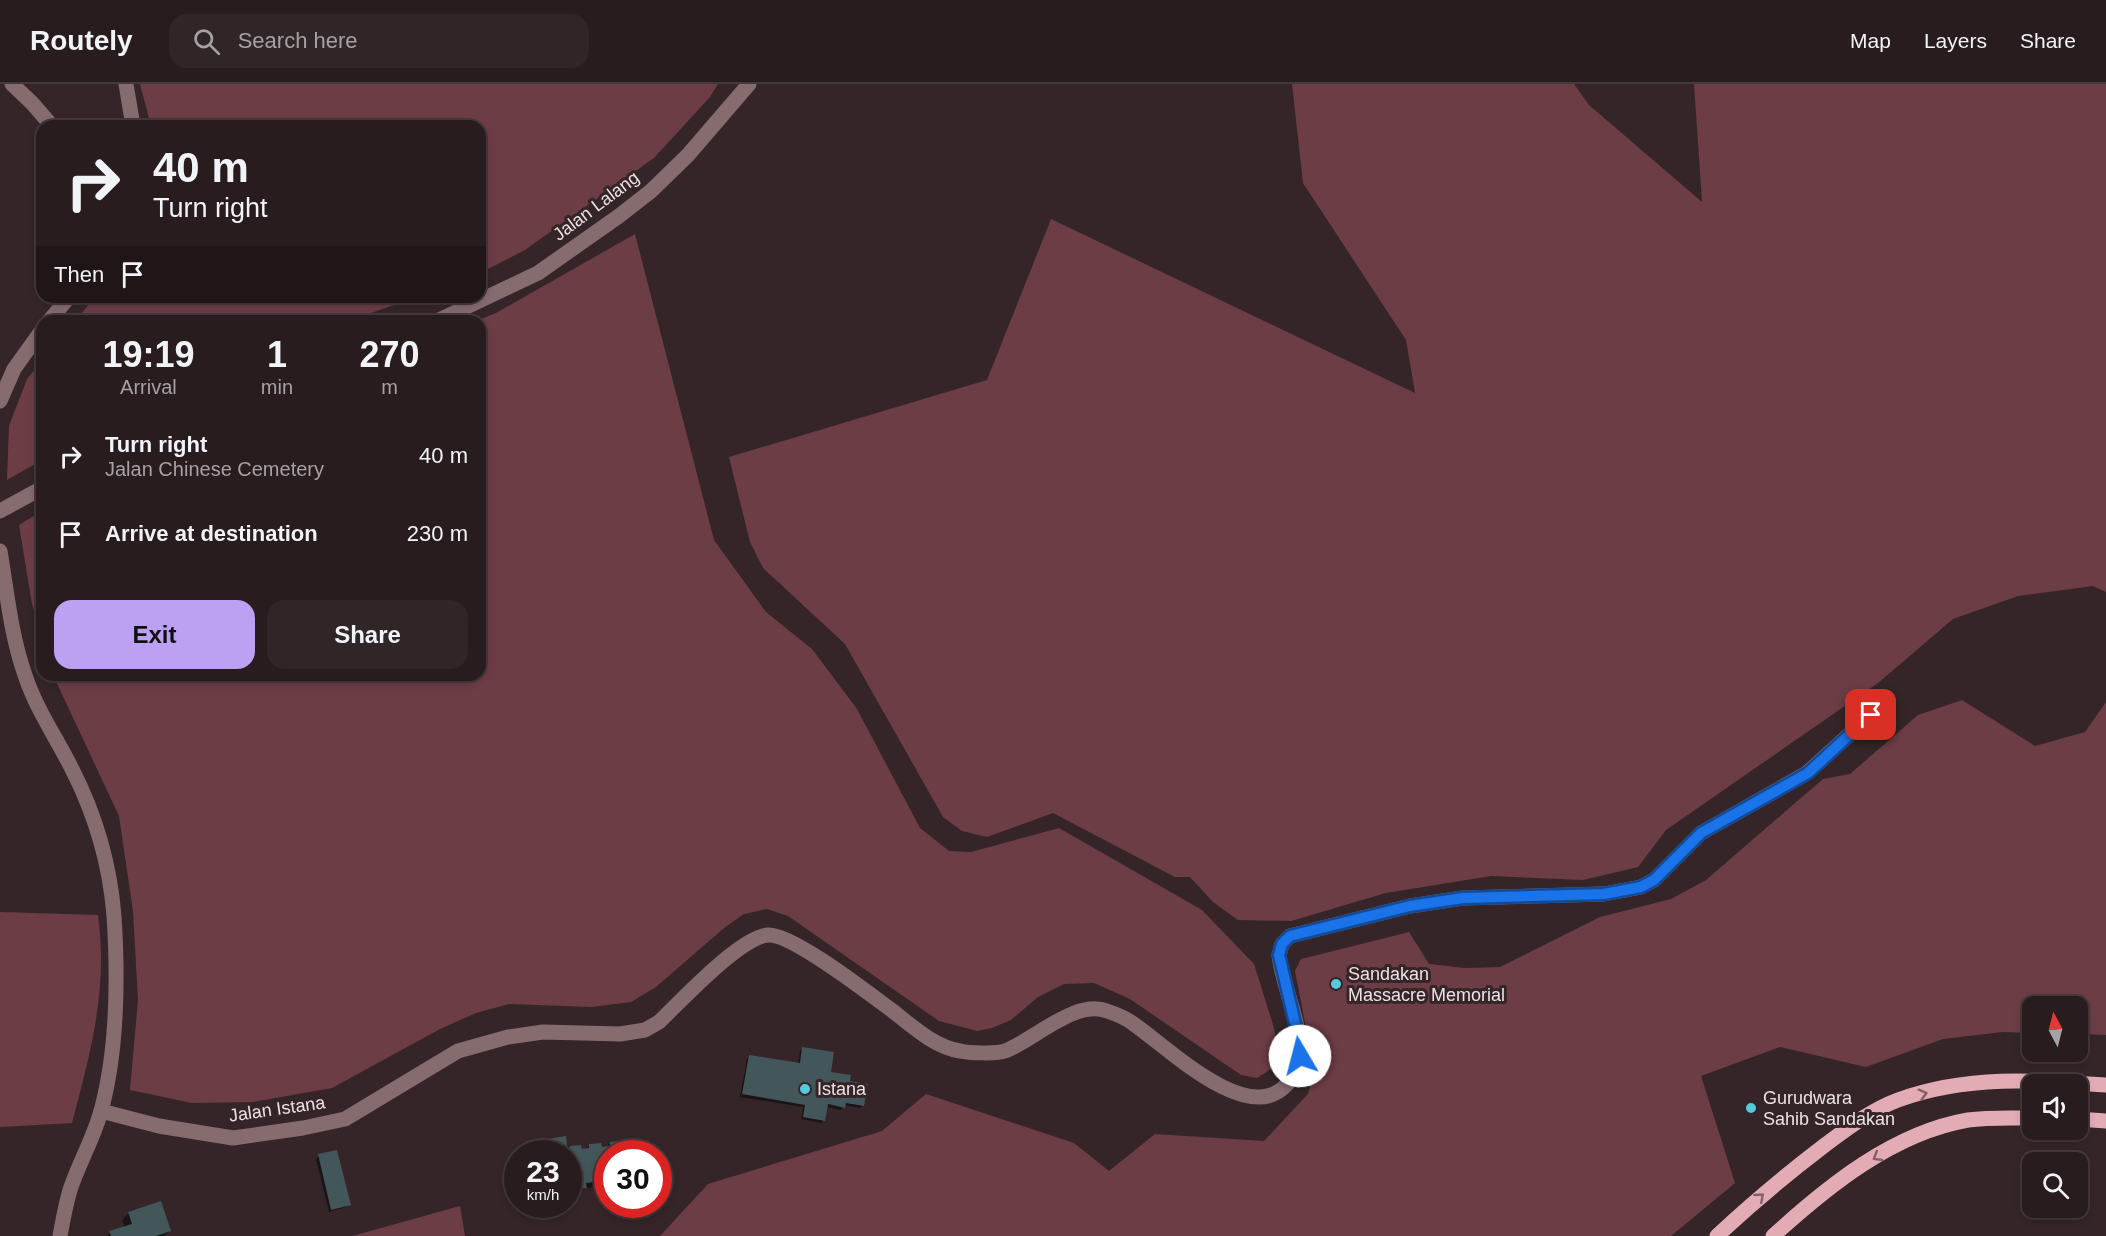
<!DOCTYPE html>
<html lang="en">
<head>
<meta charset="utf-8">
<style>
	body { margin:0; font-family:Helvetica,sans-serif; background:#302527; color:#f1f3f6; height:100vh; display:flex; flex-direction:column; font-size:22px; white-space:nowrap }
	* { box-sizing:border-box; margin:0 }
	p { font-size:20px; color:#a5a1a4 }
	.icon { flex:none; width:33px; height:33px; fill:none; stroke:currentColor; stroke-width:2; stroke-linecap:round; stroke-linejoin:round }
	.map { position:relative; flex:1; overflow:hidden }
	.details { position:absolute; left:36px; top:231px; width:450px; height:366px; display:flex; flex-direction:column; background:#281c1e; border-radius:18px; box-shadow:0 3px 9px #0003,0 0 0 2px #443a3c }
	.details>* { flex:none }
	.hud { position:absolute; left:36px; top:36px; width:450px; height:183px; border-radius:18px; box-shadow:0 3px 9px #0003,0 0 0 2px #443a3c; background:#281c1e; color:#f1f3f6; overflow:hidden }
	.needle { width:39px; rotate:353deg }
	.tools { position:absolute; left:2022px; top:912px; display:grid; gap:12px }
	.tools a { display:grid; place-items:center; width:66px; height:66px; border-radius:12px; background:#281c1e; box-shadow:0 3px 9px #0003,0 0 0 2px #443a3c; font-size:30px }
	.speed { position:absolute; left:504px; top:1056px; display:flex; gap:12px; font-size:30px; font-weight:700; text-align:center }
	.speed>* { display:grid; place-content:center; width:78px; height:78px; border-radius:50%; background:#281c1e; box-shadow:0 3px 9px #0003,0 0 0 2px #443a3c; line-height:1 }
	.speed small { font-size:15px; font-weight:400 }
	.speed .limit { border:9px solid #d22; background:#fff; color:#111 }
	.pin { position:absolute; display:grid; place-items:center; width:51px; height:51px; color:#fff; margin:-26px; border-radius:12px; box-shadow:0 3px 9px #0006 }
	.me { position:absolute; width:66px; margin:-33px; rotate:352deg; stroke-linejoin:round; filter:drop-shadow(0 0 4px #0008) }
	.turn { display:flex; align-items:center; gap:21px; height:126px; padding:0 18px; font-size:27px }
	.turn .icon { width:78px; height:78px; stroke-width:2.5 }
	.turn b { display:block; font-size:42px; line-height:51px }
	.then { display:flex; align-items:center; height:57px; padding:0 18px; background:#0003; gap:12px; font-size:22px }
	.eta { display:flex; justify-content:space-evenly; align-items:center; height:102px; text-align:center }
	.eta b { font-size:36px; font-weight:700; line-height:42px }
	.cta { display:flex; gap:12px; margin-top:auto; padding:12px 18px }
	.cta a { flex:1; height:69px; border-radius:18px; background:#bca0f2; color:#111; font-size:24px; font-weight:700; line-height:69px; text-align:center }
	.cta a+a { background:#302527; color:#f1f3f6 }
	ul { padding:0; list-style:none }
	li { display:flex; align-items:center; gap:18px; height:78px; padding:0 18px }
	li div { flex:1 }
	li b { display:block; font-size:22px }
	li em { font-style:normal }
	header { display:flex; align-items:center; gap:36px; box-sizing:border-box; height:84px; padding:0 30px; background:#281c1e; border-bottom:2px solid #443a3c }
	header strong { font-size:28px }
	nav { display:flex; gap:33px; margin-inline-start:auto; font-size:21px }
	.search { width:420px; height:54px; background:#302527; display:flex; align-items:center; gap:15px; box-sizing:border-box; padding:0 21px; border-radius:18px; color:#a5a1a4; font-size:22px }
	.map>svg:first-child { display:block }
</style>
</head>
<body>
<header>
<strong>Routely</strong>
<div class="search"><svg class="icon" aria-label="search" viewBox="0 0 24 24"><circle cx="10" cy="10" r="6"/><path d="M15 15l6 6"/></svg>Search here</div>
<nav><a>Map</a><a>Layers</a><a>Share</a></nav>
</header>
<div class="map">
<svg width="2106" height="1152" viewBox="0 0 2106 1152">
	<rect width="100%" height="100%" fill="#352528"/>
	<!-- green -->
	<g fill="#6d3d46">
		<polygon points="140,0 718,0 710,13 654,74 525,166 480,189 480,42 151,42"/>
		<polygon points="1292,0 1574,0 1589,21 1702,118 1694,0 2106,0 2106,508 2093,502 2018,512 1953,535 1878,599 1666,746 1638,783 1583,796 1491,792 1386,809 1291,837 1238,836 1213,818 1190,793 1175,793 1053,729 987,753 962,747 943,733 845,560 763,484 750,458 729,373 987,296 1051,135 1415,309 1406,256 1303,99"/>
		<polygon points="635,150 714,456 766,528 812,565 857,625 920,744 949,767 971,768 1059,744 1202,826 1254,880 1274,944 1279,972 1271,985 1257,994 1241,991 1130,915 1094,899 1064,900 1038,913 1011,936 992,944 977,947 939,937 788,832 767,825 744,830 724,844 656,903 631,918 591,923 509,920 476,929 440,945 332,1004 253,1018 192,1019 130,1006 138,916 133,827 119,732 53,591 480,591 480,237 476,237 496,229"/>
		<polygon points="95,213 417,213 348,237 75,237"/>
		<polygon points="42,277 42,376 7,396 9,342 27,295"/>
		<polygon points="42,427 42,554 32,520 19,441"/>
		<polygon points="1962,616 2035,662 2085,648 2106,618 2106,951 2078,950 2078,922 2032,922 2032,949 2003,948 1943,955 1866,983 1780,963 1701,992 1735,1099 1671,1152 660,1152 708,1100 882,1047 926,1010 1074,1059 1109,1087 1155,1050 1264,1057 1308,1010 1314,985 1295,887 1301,875 1409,848 1429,880 1465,884 1500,883 1600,833 1671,815 1706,796 1823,695 1850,690 1918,631"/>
		<path d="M 0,828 L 98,831 C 108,906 91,967 72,1039 L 0,1043 Z"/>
		<polygon points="460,1122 465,1152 352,1152 356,1151"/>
	</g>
	<!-- shadow -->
	<g fill="#0007">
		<polygon points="803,965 829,989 848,998 863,1021 860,1024 844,1021 841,1026 826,1023 824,1036 821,1039 801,1035 803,1023 740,1013 747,975 750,972 798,981 800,967"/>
		<polygon points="549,1056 566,1068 571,1064 580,1067 585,1066 589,1062 600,1064 606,1064 610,1059 618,1058 608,1070 608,1104 598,1107 597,1103 584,1104 578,1110 568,1112 568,1070 543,1070 542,1063"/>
		<polygon points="319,1072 349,1120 346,1123 329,1128 316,1075"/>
		<polygon points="522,1120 539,1120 522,1123"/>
		<polygon points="129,1129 169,1147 164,1152 107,1152 110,1149 125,1144 122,1136"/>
	</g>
	<!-- building -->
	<g fill="#435659">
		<polygon points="802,963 834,968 831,988 851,991 850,997 868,1000 864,1022 846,1019 845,1024 828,1020 825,1037 803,1033 805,1021 742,1010 749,971 800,979"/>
		<polygon points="566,1052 568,1070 550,1070 548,1055"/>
		<polygon points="620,1057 620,1061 623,1061 624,1070 608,1070 608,1101 604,1101 603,1097 586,1099 587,1104 576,1105 575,1101 571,1101 572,1111 568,1111 570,1062 581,1061 582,1065 589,1064 589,1060 601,1059 602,1063 610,1062 610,1058"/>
		<polygon points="337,1066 351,1121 331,1126 318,1070"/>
		<polygon points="161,1117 171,1147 156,1152 111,1152 109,1147 132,1140 128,1128"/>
	</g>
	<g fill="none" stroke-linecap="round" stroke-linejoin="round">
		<!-- minor -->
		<g stroke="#866b6f" stroke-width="15">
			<polyline points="12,0 32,19 52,42"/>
			<polyline points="126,0 133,42"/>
			<polyline points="49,237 69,213"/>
			<polyline points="437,237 538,189 619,132 651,107 688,71 749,0"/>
			<polyline points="0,317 14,285 42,246"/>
			<polyline points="0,427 42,404"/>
			<path d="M 0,467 C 7,508 11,552 25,591 C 36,625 56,653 72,685 C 95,730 110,781 114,832 C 118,893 117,968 101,1027 C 94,1053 80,1077 71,1103 C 66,1118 63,1136 60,1152"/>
			<path d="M 101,1027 L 159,1042 L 233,1054 L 303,1044 L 345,1035 L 458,967 L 508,953 L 543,948 L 620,950 L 645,946 L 659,938 C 681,917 740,853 768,851 C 792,849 872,912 894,928 C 913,943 935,963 960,967 C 968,969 997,970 1005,967 C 1034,956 1075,915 1107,927 C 1116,930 1128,935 1135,941 C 1167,963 1244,1039 1283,1004 C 1292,996 1299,986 1300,973 C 1302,941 1283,904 1279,871 L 1282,860 L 1290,852 L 1410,822 L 1463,814 L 1604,810 L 1641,803 L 1654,796 L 1701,749 L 1807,689 L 1886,617"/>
		</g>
		<!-- major -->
		<g stroke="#e3acb5" stroke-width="15">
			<polyline points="2078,1035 2106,1037"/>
			<path d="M 1717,1152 C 1751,1120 1787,1090 1825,1061 C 1848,1044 1871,1026 1898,1016 C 1966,991 2036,996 2106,1001"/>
			<path d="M 1773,1152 C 1828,1102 1893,1049 1968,1036 C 1989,1033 2012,1034 2032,1034"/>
		</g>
	</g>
	<!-- one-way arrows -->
	<defs><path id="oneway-chevron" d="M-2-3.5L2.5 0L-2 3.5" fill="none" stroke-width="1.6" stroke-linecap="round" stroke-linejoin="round" transform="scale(1.5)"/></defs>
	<g stroke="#836267">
		<use href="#oneway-chevron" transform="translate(1923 1010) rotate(-15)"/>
		<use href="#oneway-chevron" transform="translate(1877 1073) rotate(149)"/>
		<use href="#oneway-chevron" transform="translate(1760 1113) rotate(-41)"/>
	</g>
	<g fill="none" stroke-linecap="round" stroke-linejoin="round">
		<defs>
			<polyline id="route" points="1300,972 1298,952 1279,871 1282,860 1290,852 1410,822 1463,814 1604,810 1641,803 1654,796 1701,749 1808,689 1871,631"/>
		</defs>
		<!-- route casing -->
		<use href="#route" stroke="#114b97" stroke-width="15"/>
		<!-- route -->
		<use href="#route" stroke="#1a73e8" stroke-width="10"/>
	</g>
	<!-- markers -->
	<g fill="#54cadd" stroke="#352528" stroke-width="2">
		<circle cx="1336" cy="900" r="6"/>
		<circle cx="805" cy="1005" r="6"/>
		<circle cx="1751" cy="1024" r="6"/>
	</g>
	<g text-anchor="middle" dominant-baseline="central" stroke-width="6" stroke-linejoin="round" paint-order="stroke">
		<!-- street labels -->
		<g font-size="18" fill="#ece2e3" stroke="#352528">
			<text transform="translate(596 122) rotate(-37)">Jalan Lalang</text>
			<text transform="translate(277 1025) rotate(-8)">Jalan Istana</text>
		</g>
		<!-- poi labels -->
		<g font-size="18" fill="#ece2e3" stroke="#352528" text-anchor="start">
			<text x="1348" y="890">Sandakan<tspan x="1348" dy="21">Massacre Memorial</tspan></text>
			<text x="817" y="1005">Istana</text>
			<text x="1763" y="1014">Gurudwara<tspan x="1763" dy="21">Sahib Sandakan</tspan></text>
		</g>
	</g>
</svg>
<div class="tools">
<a><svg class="needle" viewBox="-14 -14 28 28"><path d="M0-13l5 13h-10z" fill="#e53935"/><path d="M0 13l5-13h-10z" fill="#a5a1a4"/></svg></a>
<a><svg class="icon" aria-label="sound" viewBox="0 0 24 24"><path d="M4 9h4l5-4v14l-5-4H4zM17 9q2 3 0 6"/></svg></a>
<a><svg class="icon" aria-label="search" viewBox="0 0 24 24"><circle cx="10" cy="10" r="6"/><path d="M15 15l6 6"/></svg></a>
</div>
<div class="speed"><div>23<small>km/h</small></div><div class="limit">30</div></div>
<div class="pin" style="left:1871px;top:631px;background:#d93025"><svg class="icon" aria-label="arrive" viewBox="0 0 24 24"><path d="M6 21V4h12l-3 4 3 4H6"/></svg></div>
<svg class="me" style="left:1300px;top:972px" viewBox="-20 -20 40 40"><circle r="19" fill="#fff"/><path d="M0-13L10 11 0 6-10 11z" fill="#1a73e8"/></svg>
<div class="hud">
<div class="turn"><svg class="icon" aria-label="right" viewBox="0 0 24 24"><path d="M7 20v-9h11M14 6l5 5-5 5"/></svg><div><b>40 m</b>Turn right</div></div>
<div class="then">Then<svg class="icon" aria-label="arrive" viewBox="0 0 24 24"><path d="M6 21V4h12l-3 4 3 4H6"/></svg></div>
</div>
<section class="details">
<div class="eta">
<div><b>19:19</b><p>Arrival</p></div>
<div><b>1</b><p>min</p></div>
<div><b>270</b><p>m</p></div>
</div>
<ul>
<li><svg class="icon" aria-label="right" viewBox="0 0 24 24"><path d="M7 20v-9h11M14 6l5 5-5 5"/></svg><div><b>Turn right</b><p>Jalan Chinese Cemetery</p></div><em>40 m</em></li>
<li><svg class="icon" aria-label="arrive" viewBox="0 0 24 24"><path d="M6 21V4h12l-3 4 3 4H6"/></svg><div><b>Arrive at destination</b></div><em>230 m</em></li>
</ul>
<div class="cta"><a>Exit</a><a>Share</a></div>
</section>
</div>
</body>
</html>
